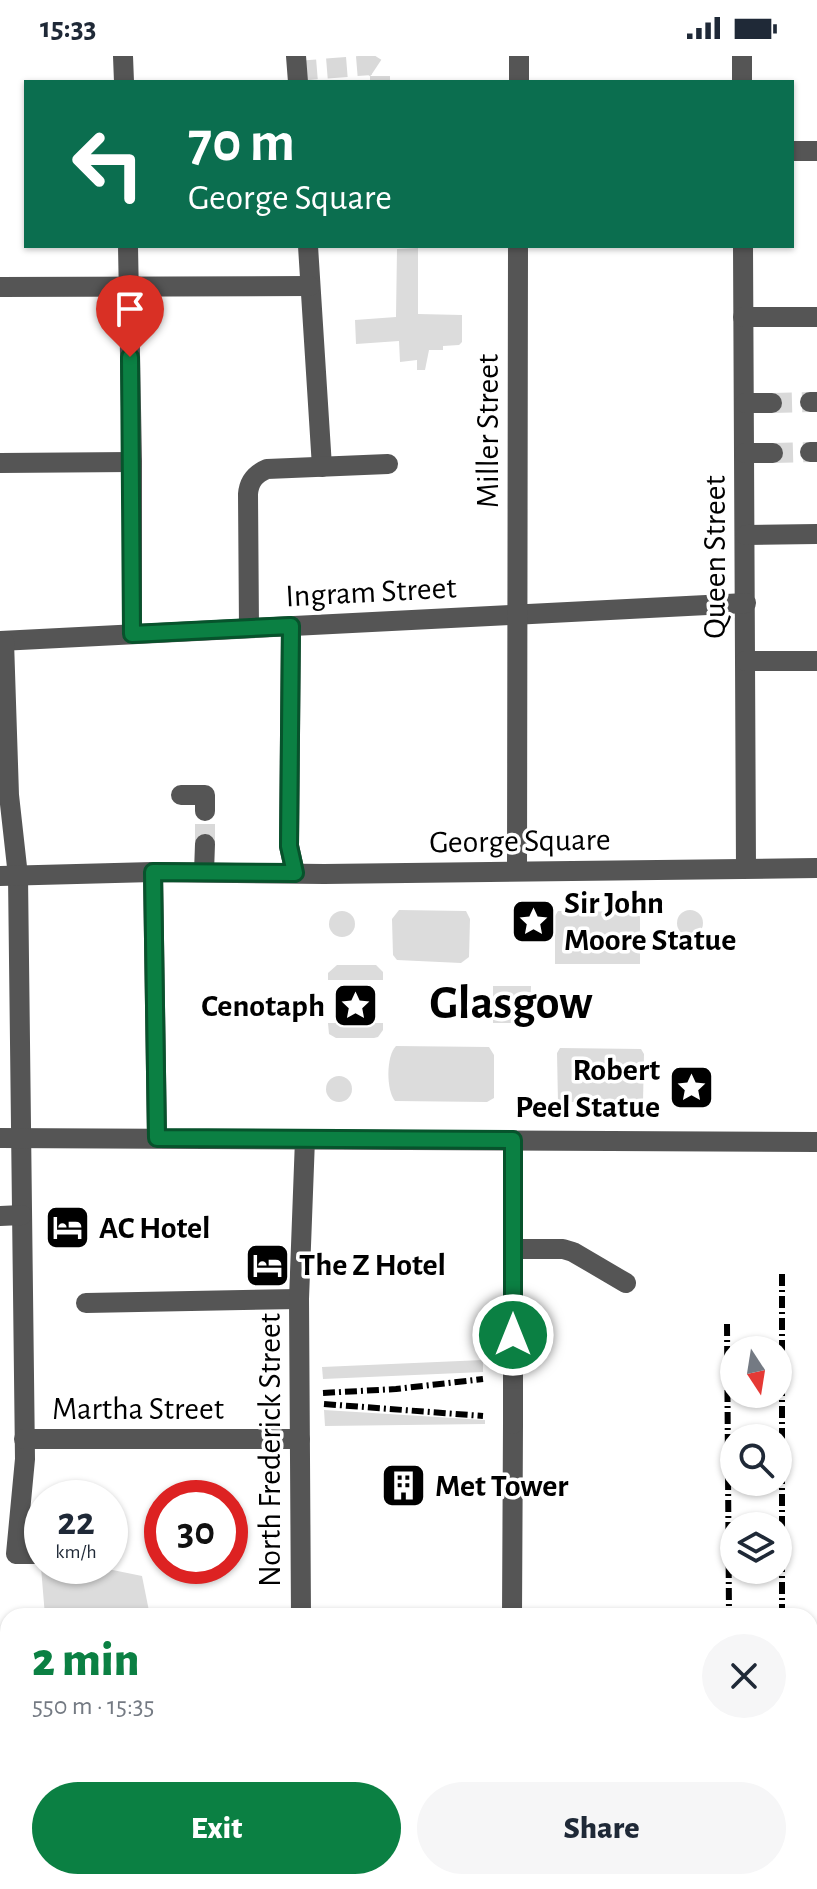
<!DOCTYPE html>
<html lang="en">
<head>
<meta charset="utf-8">
<style>
	body { margin:0; font-family:"Alegreya Sans",sans-serif; background:#f6f6f7; color:#1f2937; height:100vh; display:flex; flex-direction:column; font-size:30px; white-space:nowrap }
	* { box-sizing:border-box; margin:0 }
	p { font-size:26px; color:#747a83 }
	.icon { flex:none; width:44px; height:44px; fill:none; stroke:currentColor; stroke-width:2; stroke-linecap:round; stroke-linejoin:round }
	.map { position:relative; flex:1; overflow:hidden }
	.details { position:absolute; left:0px; top:1552px; width:818px; height:282px; display:flex; flex-direction:column; background:#fff; border-radius:24px 24px 0 0; box-shadow:0 2px 6px #0004 }
	.details>* { flex:none }
	.banner { position:absolute; left:24px; top:24px; width:770px; height:168px; border-radius:0px; box-shadow:0 2px 6px #0004; background:#0b6e4f; color:#fff; overflow:hidden }
	.needle { width:52px; rotate:168deg }
	.tools { position:absolute; left:720px; top:1280px; display:grid; gap:16px }
	.tools a { display:grid; place-items:center; width:72px; height:72px; border-radius:50%; background:#fff; box-shadow:0 2px 6px #0004; font-size:40px }
	.speed { position:absolute; left:24px; top:1424px; display:flex; gap:16px; font-size:40px; font-weight:700; text-align:center }
	.speed>* { display:grid; place-content:center; width:104px; height:104px; border-radius:50%; background:#fff; box-shadow:0 2px 6px #0004; line-height:1 }
	.speed small { font-size:20px; font-weight:400 }
	.speed .limit { border:12px solid #d22; background:#fff; color:#111 }
	.pin { position:absolute; display:grid; place-items:center; width:68px; height:68px; color:#fff; margin:-82px -34px; border-radius:50% 50% 50% 0; rotate:-45deg; box-shadow:0 0 8px #0007 }
	.pin .icon { rotate:45deg }
	.me { position:absolute; width:88px; margin:-44px; rotate:0deg; stroke-linejoin:round; filter:drop-shadow(0 0 6px #0008) }
	.turn { display:flex; align-items:center; gap:28px; height:168px; padding:0 32px; font-size:36px }
	.turn .icon { width:104px; height:104px; stroke-width:2.5 }
	.turn b { display:block; font-size:56px; line-height:68px }
	.round { display:grid; place-items:center; flex:none; width:84px; height:84px; border-radius:42px; background:#f6f6f7 }
	.summary { display:flex; align-items:center; justify-content:space-between; height:136px; padding:0 32px }
	h1 { font-size:48px; font-weight:800; line-height:60px; color:#0b8043 }
	.button { display:flex; gap:16px; margin-top:auto; padding:16px 32px }
	.button a { flex:1; height:92px; border-radius:48px; background:#0b8043; color:#fff; font-size:32px; font-weight:800; line-height:92px; text-align:center }
	.button a+a { background:#f6f6f7; color:#1f2937 }
	.status { display:flex; justify-content:space-between; align-items:center; height:56px; padding:0 40px; background:#fff; direction:ltr }
	.status svg { height:22px; fill:currentColor }
	.map>svg:first-child { display:block }
</style>
</head>
<body>
<div class="status"><b>15:33</b><svg viewBox="0 0 49 12"><path d="M0 12V9h3v3zM5 12V6h3v6zM10 12V3h3v9zM15 12V0h3v12zM26 1h20v11H26zM47 4h2v5h-2z"/></svg></div>
<div class="map">
<svg width="817" height="1833" viewBox="0 0 817 1833">
	<rect width="100%" height="100%" fill="#fff"/>
	<!-- green -->
	<g fill="#dcdcdc">
		<polygon points="418,192 418,258 462,259 462,286 459,289 443,290 443,294 429,294 425,314 417,314 417,304 400,306 399,285 356,288 355,264 396,261 397,193"/>
		<circle cx="690" cy="867" r="13"/>
		<polygon points="399,854 466,855 470,863 469,901 461,907 397,904 393,899 392,863"/>
		<circle cx="342" cy="868" r="13"/>
		<polygon points="558,855 640,856 640,908 555,908 555,860"/>
		<polygon points="337,909 376,909 383,916 383,924 328,924 328,917"/>
		<polygon points="493,930 531,930 530,967 493,967"/>
		<polygon points="328,967 383,967 383,974 378,981 374,982 336,982 329,978"/>
		<path d="M 396,990 L 489,991 L 494,999 L 494,1042 L 487,1046 L 395,1045 C 386,1034 386,1000 396,990 Z"/>
		<polygon points="560,992 641,993 644,998 643,1046 558,1046 557,997"/>
		<circle cx="691" cy="1032" r="13"/>
		<circle cx="339" cy="1033" r="13"/>
		<polygon points="483,1304 483,1316 323,1323 322,1311"/>
		<polygon points="324,1354 485,1364 485,1368 325,1370"/>
		<polygon points="40,1499 42,1510 93,1510 142,1520 150,1560 45,1560"/>
		<polygon points="8,1679 8,1826 75,1826 77,1833 0,1833 0,1680"/>
		<polygon points="110,1826 219,1826 221,1833 97,1833 96,1830"/>
	</g>
	<g fill="none" stroke-linecap="round" stroke-linejoin="round">
		<!-- minor-tunnel -->
		<g stroke="#d9d9d9" stroke-width="20" stroke-dasharray="20 10" stroke-linecap="butt">
			<polyline points="297,15 371,9 380,15 380,26"/>
			<polyline points="772,347 810,346"/>
			<polyline points="773,397 810,396"/>
			<polyline points="205,788 205,755"/>
			<polyline points="594,1826 594,1833"/>
		</g>
		<!-- minor -->
		<g stroke="#555" stroke-width="20">
			<polyline points="123,0 124,26"/>
			<polyline points="296,0 298,26"/>
			<polyline points="742,0 742,26"/>
			<polyline points="519,26 519,0"/>
			<polyline points="792,95 817,95"/>
			<polyline points="128,190 132,406 132,578"/>
			<polyline points="308,190 322,411"/>
			<polyline points="743,190 746,812"/>
			<polyline points="0,231 310,230"/>
			<polyline points="743,261 817,261"/>
			<polyline points="810,346 817,346"/>
			<polyline points="745,347 772,347"/>
			<polyline points="810,396 817,396"/>
			<polyline points="745,397 773,397"/>
			<polyline points="0,407 132,406"/>
			<polyline points="746,479 817,478"/>
			<polyline points="291,570 289,790 295,817"/>
			<path d="M 249,572 L 248,438 C 249,425 255,418 267,413 L 388,408"/>
			<polyline points="0,585 746,547"/>
			<polyline points="4,585 9,739 18,820 25,1403 16,1498 42,1498"/>
			<polyline points="745,605 817,605"/>
			<polyline points="181,739 205,739 205,755"/>
			<polyline points="517,814 518,190"/>
			<polyline points="153,816 157,1082"/>
			<polyline points="204,816 205,788"/>
			<polyline points="0,820 153,816 324,818 817,812"/>
			<polyline points="0,1082 817,1086"/>
			<polyline points="0,1160 22,1159"/>
			<polyline points="513,1193 563,1193 573,1196 626,1227"/>
			<polyline points="86,1247 299,1243"/>
			<polyline points="513,1308 513,1084"/>
			<polyline points="24,1383 300,1383"/>
			<polyline points="301,1560 299,1243 305,1083"/>
			<polyline points="512,1560 513,1368"/>
			<polyline points="810,1597 817,1597"/>
			<polyline points="0,1652 8,1650"/>
			<polyline points="91,1826 94,1833"/>
			<polyline points="319,1826 322,1833"/>
			<polyline points="514,1833 514,1826"/>
		</g>
		<!-- rail -->
		<g stroke="#000" stroke-width="6" stroke-dasharray="12 4 2 4" stroke-linecap="butt">
			<polyline points="727,1268 729,1560"/>
			<polyline points="323,1337 396,1333 483,1323"/>
			<polyline points="324,1348 483,1360"/>
			<polyline points="782,1560 782,1217"/>
			<polyline points="810,1694 817,1632"/>
			<polyline points="810,1759 817,1714"/>
			<polyline points="810,1792 817,1774"/>
		</g>
		<!-- minor-bridge -->
		<polyline stroke="#555" stroke-width="20" points="513,1368 513,1308"/>
	</g>
	<g fill="none" stroke-linecap="round" stroke-linejoin="round">
		<defs>
			<polyline id="route" points="130,301 132,578 291,570 289,790 295,817 153,816 157,1082 513,1084 513,1279"/>
		</defs>
		<!-- route casing -->
		<use href="#route" stroke="#07532c" stroke-width="20"/>
		<!-- route -->
		<use href="#route" stroke="#0b8043" stroke-width="14"/>
	</g>
	<!-- icons -->
	<defs>
		<symbol id="sight-square" viewBox="-11 -11 22 22"><rect x="-9" y="-9" width="18" height="18" rx="4" fill="#000" stroke="#fff"/><path d="M0-6L1.8-2.2L6-1.7L2.9 1.2L3.7 5.4L0 3.3L-3.7 5.4L-2.9 1.2L-6-1.7L-1.8-2.2Z" fill="#fff"/></symbol>
		<symbol id="hotel-square" viewBox="-11 -11 22 22"><rect x="-9" y="-9" width="18" height="18" rx="4" fill="#000" stroke="#fff"/><path d="M-6-4.5h1.5V1H6V5H4.5V3h-9V5H-6ZM-4 0a1.8 1.8 0 1 1 3.6 0ZM.5 0V-2.5h3Q6-2.5 6 0Z" fill="#fff"/></symbol>
		<symbol id="building-square" viewBox="-11 -11 22 22"><rect x="-9" y="-9" width="18" height="18" rx="4" fill="#000" stroke="#fff"/><path d="M-4-6H4V6H1V3H-1V6H-4ZM-2.5-4.3h1.7v1.8h-1.7ZM.8-4.3h1.7v1.8H.8ZM-2.5-1h1.7V.8h-1.7ZM.8-1h1.7V.8H.8Z" fill="#fff"/></symbol>
	</defs>
	<g fill-rule="evenodd">
		<use href="#sight-square" x="508" y="840" width="51" height="51"/>
		<use href="#sight-square" x="330" y="924" width="51" height="51"/>
		<use href="#sight-square" x="666" y="1006" width="51" height="51"/>
		<use href="#hotel-square" x="42" y="1146" width="51" height="51"/>
		<use href="#hotel-square" x="242" y="1184" width="51" height="51"/>
		<use href="#building-square" x="378" y="1404" width="51" height="51"/>
	</g>
	<g text-anchor="middle" dominant-baseline="central" stroke-width="7" stroke-linejoin="round" paint-order="stroke">
		<!-- street labels -->
		<g font-size="32" fill="#000" stroke="#fff">
			<text transform="translate(488 375) rotate(-90)">Miller Street</text>
			<text transform="translate(715 501) rotate(-90)">Queen Street</text>
			<text transform="translate(371 536) rotate(-3)">Ingram Street</text>
			<text transform="translate(520 785) rotate(-1)">George Square</text>
			<text x="138" y="1353">Martha Street</text>
			<text transform="translate(270 1394) rotate(-90)">North Frederick Street</text>
		</g>
		<!-- poi labels -->
		<g font-size="32" font-weight="bold" fill="#000" stroke="#fff" text-anchor="start">
			<text x="564" y="847">Sir John<tspan x="564" dy="37">Moore Statue</tspan></text>
			<text x="325" y="950" text-anchor="end">Cenotaph</text>
			<text x="660" y="1014" text-anchor="end">Robert<tspan x="660" dy="37">Peel Statue</tspan></text>
			<text x="99" y="1172">AC Hotel</text>
			<text x="299" y="1209">The Z Hotel</text>
			<text x="435" y="1430">Met Tower</text>
		</g>
		<!-- town labels -->
		<g font-size="48" font-weight="bold" fill="#000" stroke="#fff">
			<text x="511" y="948">Glasgow</text>
		</g>
	</g>
</svg>
<div class="tools">
<a><svg class="needle" viewBox="-14 -14 28 28"><path d="M0-13l5 13h-10z" fill="#e53935"/><path d="M0 13l5-13h-10z" fill="#747a83"/></svg></a>
<a><svg class="icon" aria-label="search" viewBox="0 0 24 24"><circle cx="10" cy="10" r="6"/><path d="M15 15l6 6"/></svg></a>
<a><svg class="icon" aria-label="layers" viewBox="0 0 24 24"><path d="M12 4l9 5-9 5-9-5zM3 14l9 5 9-5"/></svg></a>
</div>
<div class="speed"><div>22<small>km/h</small></div><div class="limit">30</div></div>
<div class="pin" style="left:130px;top:301px;background:#d93025"><svg class="icon" aria-label="arrive" viewBox="0 0 24 24"><path d="M6 21V4h12l-3 4 3 4H6"/></svg></div>
<svg class="me" style="left:513px;top:1279px" viewBox="-20 -20 40 40"><circle r="17" fill="#0b8043" stroke="#fff" stroke-width="3"/><path d="M0-11L8 9 0 5-8 9z" fill="#fff"/></svg>
<div class="banner">
<div class="turn"><svg class="icon" aria-label="left" viewBox="0 0 24 24"><path d="M17 20v-9H6M10 6l-5 5 5 5"/></svg><div><b>70 m</b>George Square</div></div>
</div>
<section class="details">
<div class="summary"><div><h1>2 min</h1><p>550 m · 15:35</p></div><a class="round"><svg class="icon" aria-label="close" viewBox="0 0 24 24"><path d="M6 6l12 12M18 6L6 18"/></svg></a></div>
<div class="button"><a>Exit</a><a>Share</a></div>
</section>
</div>
</body>
</html>
